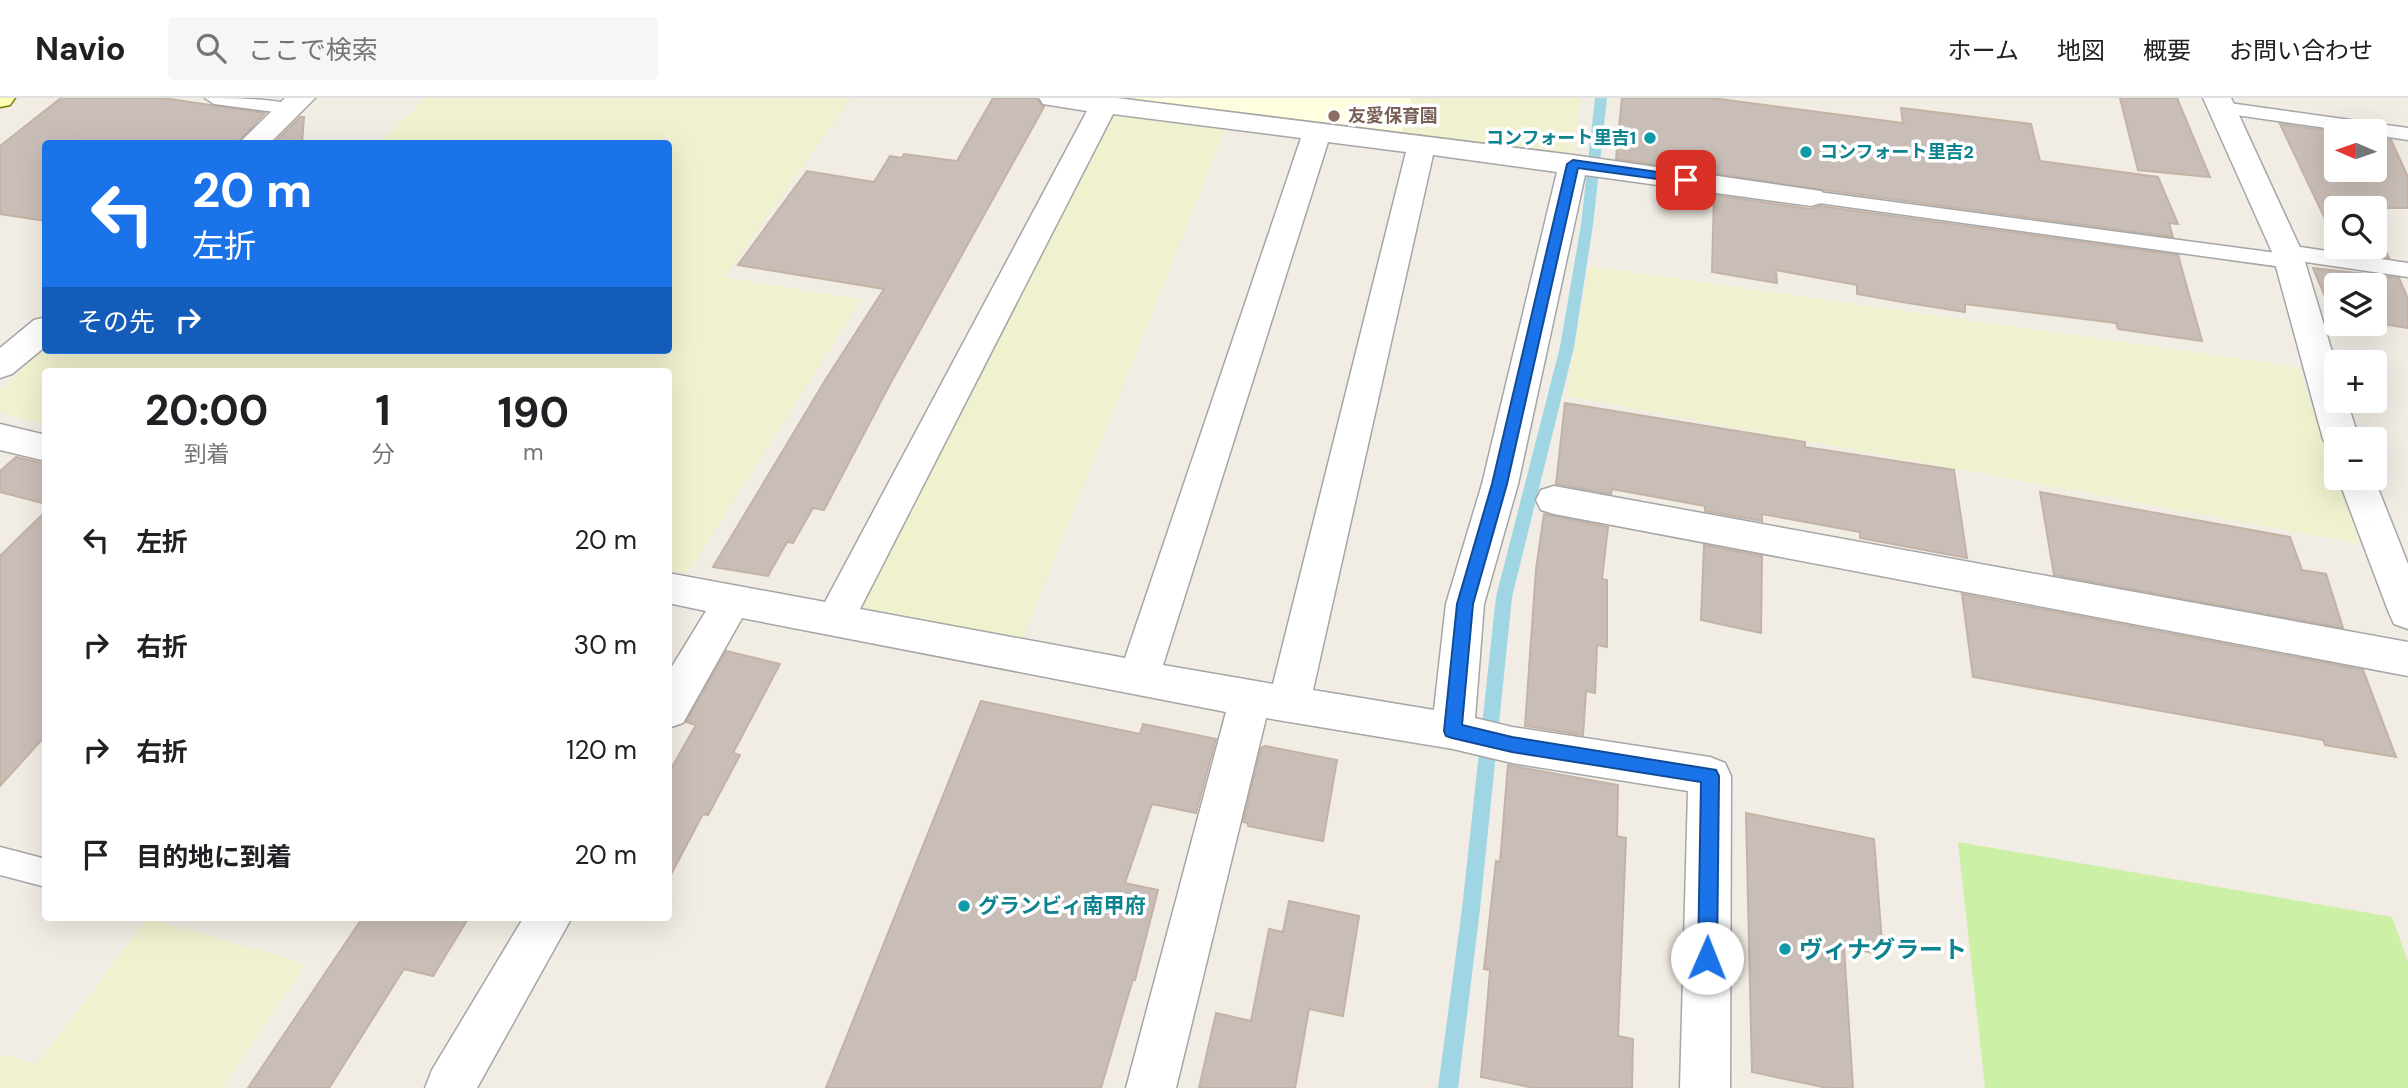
<!DOCTYPE html>
<html lang="ja">
<head>
<meta charset="utf-8">
<style>
	body { margin:0; font-family:"DM Sans","Noto Sans JP",sans-serif; background:#f6f6f6; color:#202124; height:100vh; display:flex; flex-direction:column; font-size:26px; white-space:nowrap }
	* { box-sizing:border-box; margin:0 }
	p { font-size:23px; color:#757577 }
	.icon { flex:none; width:38px; height:38px; fill:none; stroke:currentColor; stroke-width:2; stroke-linecap:round; stroke-linejoin:round }
	.map { position:relative; flex:1; overflow:hidden }
	.details { position:absolute; left:42px; top:270px; width:630px; height:553px; display:flex; flex-direction:column; background:#fff; border-radius:7px; box-shadow:0 7px 28px #0002 }
	.details>* { flex:none }
	.hud { position:absolute; left:42px; top:42px; width:630px; height:214px; border-radius:7px; box-shadow:0 7px 28px #0002; background:#1a73e8; color:#fff; overflow:hidden }
	.needle { width:46px; rotate:272deg }
	.buttons { position:absolute; left:2324px; top:21px; display:grid; gap:14px }
	.buttons a { display:grid; place-items:center; width:63px; height:63px; border-radius:7px; background:#fff; box-shadow:0 7px 28px #0002; font-size:35px }
	.pin { position:absolute; display:grid; place-items:center; width:60px; height:60px; color:#fff; margin:-30px; border-radius:14px; box-shadow:0 4px 10px #0006 }
	.me { position:absolute; width:77px; margin:-38px; rotate:1deg; stroke-linejoin:round; filter:drop-shadow(0 0 5px #0008) }
	.turn { display:flex; align-items:center; gap:24px; height:147px; padding:0 35px; font-size:32px }
	.turn .icon { width:91px; height:91px; stroke-width:2.5 }
	.turn b { display:block; font-size:49px; line-height:60px }
	.then { display:flex; align-items:center; height:66px; padding:0 35px; background:#0003; gap:14px; font-size:26px }
	.eta { display:flex; justify-content:space-evenly; align-items:center; height:119px; text-align:center }
	.eta b { font-size:42px; font-weight:700; line-height:49px }
	ul { padding:0; list-style:none }
	li { display:flex; align-items:center; gap:21px; height:105px; padding:0 35px }
	li div { flex:1 }
	li b { display:block; font-size:26px }
	li em { font-style:normal }
	header { display:flex; align-items:center; gap:42px; box-sizing:border-box; height:98px; padding:0 35px; background:#fff; border-bottom:2px solid #e0e0e0 }
	header strong { font-size:33px }
	nav { display:flex; gap:38px; margin-inline-start:auto; font-size:24px }
	.search { width:490px; height:63px; background:#f6f6f6; display:flex; align-items:center; gap:18px; box-sizing:border-box; padding:0 24px; border-radius:7px; color:#757577; font-size:26px }
	.map>svg:first-child { display:block }
</style>
</head>
<body>
<header>
<strong>Navio</strong>
<div class="search"><svg class="icon" aria-label="search" viewBox="0 0 24 24"><circle cx="10" cy="10" r="6"/><path d="M15 15l6 6"/></svg>ここで検索</div>
<nav><a>ホーム</a><a>地図</a><a>概要</a><a>お問い合わせ</a></nav>
</header>
<div class="map">
<svg width="2408" height="990" viewBox="0 0 2408 990">
	<rect width="100%" height="100%" fill="#f1ece4"/>
	<!-- education -->
	<polygon fill="#fffedf" points="1123,0 1411,0 1401,37"/>
	<!-- farmland -->
	<g fill="#f0f1ce">
		<polygon points="426,0 851,0 724,179 861,202 688,475 669,472 668,273 46,273 45,327 0,315 0,292 45,251 668,252 668,46 379,45"/>
		<polygon points="1411,0 1581,0 1572,59 1401,37"/>
		<polygon points="1104,7 1228,23 1017,556 835,522"/>
		<polygon points="1589,168 2298,269 2360,446 1566,298"/>
		<polygon points="148,820 306,866 222,990 0,990 0,956 37,966"/>
	</g>
	<!-- grass -->
	<polygon fill="#ccf0a5" points="1958,744 2392,819 2408,864 2408,990 1985,990"/>
	<g fill="none" stroke-linecap="round" stroke-linejoin="round">
		<!-- stream -->
		<polygon fill="#a0d5e3" fill-rule="evenodd" points="1595,0 1607,0 1593,127 1574,249 1512,499 1480,811 1458,990 1438,990 1462,811 1496,499 1560,249 1581,127"/>
	</g>
	<!-- building -->
	<g fill="#c9beb7" stroke="#c4b2a5" stroke-width="2">
		<polygon points="61,0 163,0 265,15 236,46 46,46 46,123 0,116 0,48"/>
		<polygon points="993,0 1036,0 1044,9 890,286 824,412 813,410 793,445 787,444 768,478 713,469 826,281 884,191 738,167 807,73 874,84 890,58 902,60 904,56 957,63"/>
		<polygon points="1622,0 1712,0 1903,25 1901,10 2031,26 2040,63 2158,79 2178,126 2169,125 2173,139 1824,92 1616,61"/>
		<polygon points="2120,0 2177,0 2210,79 2138,72"/>
		<polygon points="300,19 304,19 302,46 273,46"/>
		<polygon points="2280,26 2336,34 2336,72 2375,72 2375,40 2391,42 2408,79 2408,110 2336,110 2336,144"/>
		<polygon points="1714,97 1811,111 1820,108 2178,157 2202,243 2118,231 2116,225 1965,206 1965,214 1902,204 1857,196 1857,187 1776,172 1777,185 1712,174"/>
		<polygon points="2375,128 2389,160 2340,152 2339,149 2375,149"/>
		<polygon points="2313,170 2399,180 2408,201 2408,230 2375,225 2375,187 2336,187 2336,220 2334,220"/>
		<polygon points="1565,305 1805,344 1805,349 1954,372 1967,460 1860,440 1860,434 1762,416 1762,423 1705,413 1705,408 1612,391 1611,396 1556,386"/>
		<polygon points="16,359 46,366 46,406 0,394 0,373"/>
		<polygon points="2040,394 2290,439 2302,472 2326,476 2343,530 2054,477"/>
		<polygon points="46,413 46,637 0,688 0,458"/>
		<polygon points="1544,416 1608,429 1602,481 1607,482 1607,549 1597,547 1595,595 1586,593 1583,637 1525,628 1536,471"/>
		<polygon points="1704,447 1762,458 1761,535 1701,522"/>
		<polygon points="1962,496 2363,572 2396,659 2325,647 2323,642 1973,579"/>
		<polygon points="726,553 780,566 733,655 740,657 708,717 703,716 668,782 668,676 696,627 686,624"/>
		<polygon points="981,603 1140,636 1143,626 1216,641 1196,715 1152,706 1125,785 1158,792 1135,882 1133,881 1101,990 826,990"/>
		<polygon points="1265,648 1337,662 1323,743 1248,728 1248,725 1243,724 1261,650"/>
		<polygon points="1508,667 1618,687 1617,738 1626,740 1618,938 1633,941 1632,990 1534,990 1481,979 1490,872 1484,871 1496,763 1500,764"/>
		<polygon points="1746,715 1874,741 1883,857 1844,849 1853,990 1827,990 1752,974"/>
		<polygon points="1289,803 1359,818 1343,918 1309,911 1295,990 1199,990 1216,915 1251,923 1269,831 1283,834"/>
		<polygon points="363,819 469,819 433,878 404,871 329,990 248,990"/>
	</g>
	<g fill="none" stroke-linecap="round" stroke-linejoin="round">
		<defs>
			<g id="lane">
				<path d="M 205,0 C 225,0 287,0 299,10 L 290,16 L 214,6 Z"/>
				<polygon points="2222,4 2408,30 2408,42 2375,37 2375,33 2347,33 2215,14 2213,10"/>
				<polygon points="1811,93 2277,155 2280,149 2287,147 2408,165 2408,179 2299,163 2296,168 2289,170 1804,103 1801,99 1804,95"/>
				<polygon points="0,749 46,761 46,789 0,777"/>
			</g>
			<g id="street">
				<polygon points="285,0 315,0 269,46 238,46"/>
				<path d="M 1039,0 L 1117,0 L 1573,57 L 1821,93 L 1826,99 L 1821,105 L 1811,108 L 1585,77 L 1518,386 L 1484,506 L 1475,620 L 1512,629 L 1710,659 L 1725,665 L 1731,678 L 1730,990 L 1680,990 L 1688,693 L 1512,665 L 1453,651 L 1266,620 L 1176,990 L 1126,990 L 1226,614 L 742,520 L 683,625 L 668,630 L 668,575 L 706,513 L 668,505 L 668,475 L 825,504 L 1087,13 L 1043,6 ZM 1113,16 L 1301,40 L 1125,560 L 860,511 ZM 1328,44 L 1406,54 L 1273,586 L 1163,567 ZM 1433,57 L 1557,74 L 1482,386 L 1446,506 L 1434,612 L 1313,592 Z"/>
				<polygon points="2203,0 2231,0 2302,154 2336,267 2336,303 2347,303 2359,341 2336,341 2336,352 2329,350 2323,341 2272,154"/>
				<polygon points="46,219 46,248 12,276 0,280 0,250 34,222"/>
				<polygon points="0,326 46,337 46,363 0,352"/>
				<polygon points="2338,380 2374,380 2408,466 2408,531 2394,526 2389,515"/>
				<polygon points="1554,388 2408,544 2408,578 1554,416 1541,412 1536,402 1541,392"/>
				<polygon points="524,819 572,819 477,990 425,990 432,972"/>
			</g>
			<polygon id="secondary" points="0,0 15,0 10,7 0,9"/>
		</defs>
		<!-- lane casing -->
		<use href="#lane" stroke="#a6a6a6" stroke-width="3"/>
		<!-- street casing -->
		<use href="#street" stroke="#a6a6a6" stroke-width="3"/>
		<!-- secondary casing -->
		<use href="#secondary" stroke="#727c00" stroke-width="3"/>
		<!-- lane -->
		<use href="#lane" fill="#fff" fill-rule="evenodd"/>
		<!-- street -->
		<use href="#street" fill="#fff" fill-rule="evenodd"/>
		<!-- secondary -->
		<use href="#secondary" fill="#fdffb4" fill-rule="evenodd"/>
	</g>
	<!-- route -->
	<polygon fill="#1a73e8" stroke="#114b97" stroke-width="2" points="1573,62 1686,78 1692,82 1686,85 1578,70 1507,386 1473,506 1462,627 1512,639 1716,672 1719,678 1717,860 1714,867 1707,869 1700,867 1698,860 1701,684 1512,654 1452,640 1446,638 1444,633 1457,506 1492,386 1567,66"/>
	<!-- markers -->
	<circle fill="#8d6e63" stroke="#fff" stroke-width="2.5" cx="1334" cy="18" r="7"/>
	<g fill="#0f9aa8" stroke="#fff" stroke-width="2.5">
		<circle cx="1650" cy="40" r="7"/>
		<circle cx="1806" cy="54" r="7"/>
		<circle cx="964" cy="808" r="7"/>
		<circle cx="1785" cy="851" r="7"/>
	</g>
	<g text-anchor="middle" dominant-baseline="central" stroke-width="7" stroke-linejoin="round" paint-order="stroke">
		<!-- far-education labels -->
		<g font-size="18" font-weight="bold" fill="#785e54" stroke="#fff" text-anchor="start">
			<text x="1348" y="18">友愛保育園</text>
		</g>
		<!-- far-culture labels -->
		<g font-size="18" font-weight="bold" fill="#0d838f" stroke="#fff" text-anchor="end">
			<text x="1636" y="40">コンフォート里吉1</text>
			<text x="1820" y="54" text-anchor="start">コンフォート里吉2</text>
		</g>
		<!-- culture labels -->
		<g font-size="21" font-weight="bold" fill="#0d838f" stroke="#fff" text-anchor="start">
			<text x="978" y="808">グランビィ南甲府</text>
		</g>
		<!-- near-culture labels -->
		<g font-size="24" font-weight="bold" fill="#0d838f" stroke="#fff" text-anchor="start">
			<text x="1799" y="851">ヴィナグラート</text>
		</g>
	</g>
</svg>
<div class="buttons">
<a><svg class="needle" viewBox="-14 -14 28 28"><path d="M0-13l5 13h-10z" fill="#e53935"/><path d="M0 13l5-13h-10z" fill="#757577"/></svg></a>
<a><svg class="icon" aria-label="search" viewBox="0 0 24 24"><circle cx="10" cy="10" r="6"/><path d="M15 15l6 6"/></svg></a>
<a><svg class="icon" aria-label="layers" viewBox="0 0 24 24"><path d="M12 4l9 5-9 5-9-5zM3 14l9 5 9-5"/></svg></a>
<a>+</a>
<a>−</a>
</div>
<div class="pin" style="left:1686px;top:82px;background:#d93025"><svg class="icon" aria-label="arrive" viewBox="0 0 24 24"><path d="M6 21V4h12l-3 4 3 4H6"/></svg></div>
<svg class="me" style="left:1707px;top:860px" viewBox="-20 -20 40 40"><circle r="19" fill="#fff"/><path d="M0-13L10 11 0 6-10 11z" fill="#1a73e8"/></svg>
<div class="hud">
<div class="turn"><svg class="icon" aria-label="left" viewBox="0 0 24 24"><path d="M17 20v-9H6M10 6l-5 5 5 5"/></svg><div><b>20 m</b>左折</div></div>
<div class="then">その先<svg class="icon" aria-label="right" viewBox="0 0 24 24"><path d="M7 20v-9h11M14 6l5 5-5 5"/></svg></div>
</div>
<section class="details">
<div class="eta">
<div><b>20:00</b><p>到着</p></div>
<div><b>1</b><p>分</p></div>
<div><b>190</b><p>m</p></div>
</div>
<ul>
<li><svg class="icon" aria-label="left" viewBox="0 0 24 24"><path d="M17 20v-9H6M10 6l-5 5 5 5"/></svg><div><b>左折</b></div><em>20 m</em></li>
<li><svg class="icon" aria-label="right" viewBox="0 0 24 24"><path d="M7 20v-9h11M14 6l5 5-5 5"/></svg><div><b>右折</b></div><em>30 m</em></li>
<li><svg class="icon" aria-label="right" viewBox="0 0 24 24"><path d="M7 20v-9h11M14 6l5 5-5 5"/></svg><div><b>右折</b></div><em>120 m</em></li>
<li><svg class="icon" aria-label="arrive" viewBox="0 0 24 24"><path d="M6 21V4h12l-3 4 3 4H6"/></svg><div><b>目的地に到着</b></div><em>20 m</em></li>
</ul>
</section>
</div>
</body>
</html>
